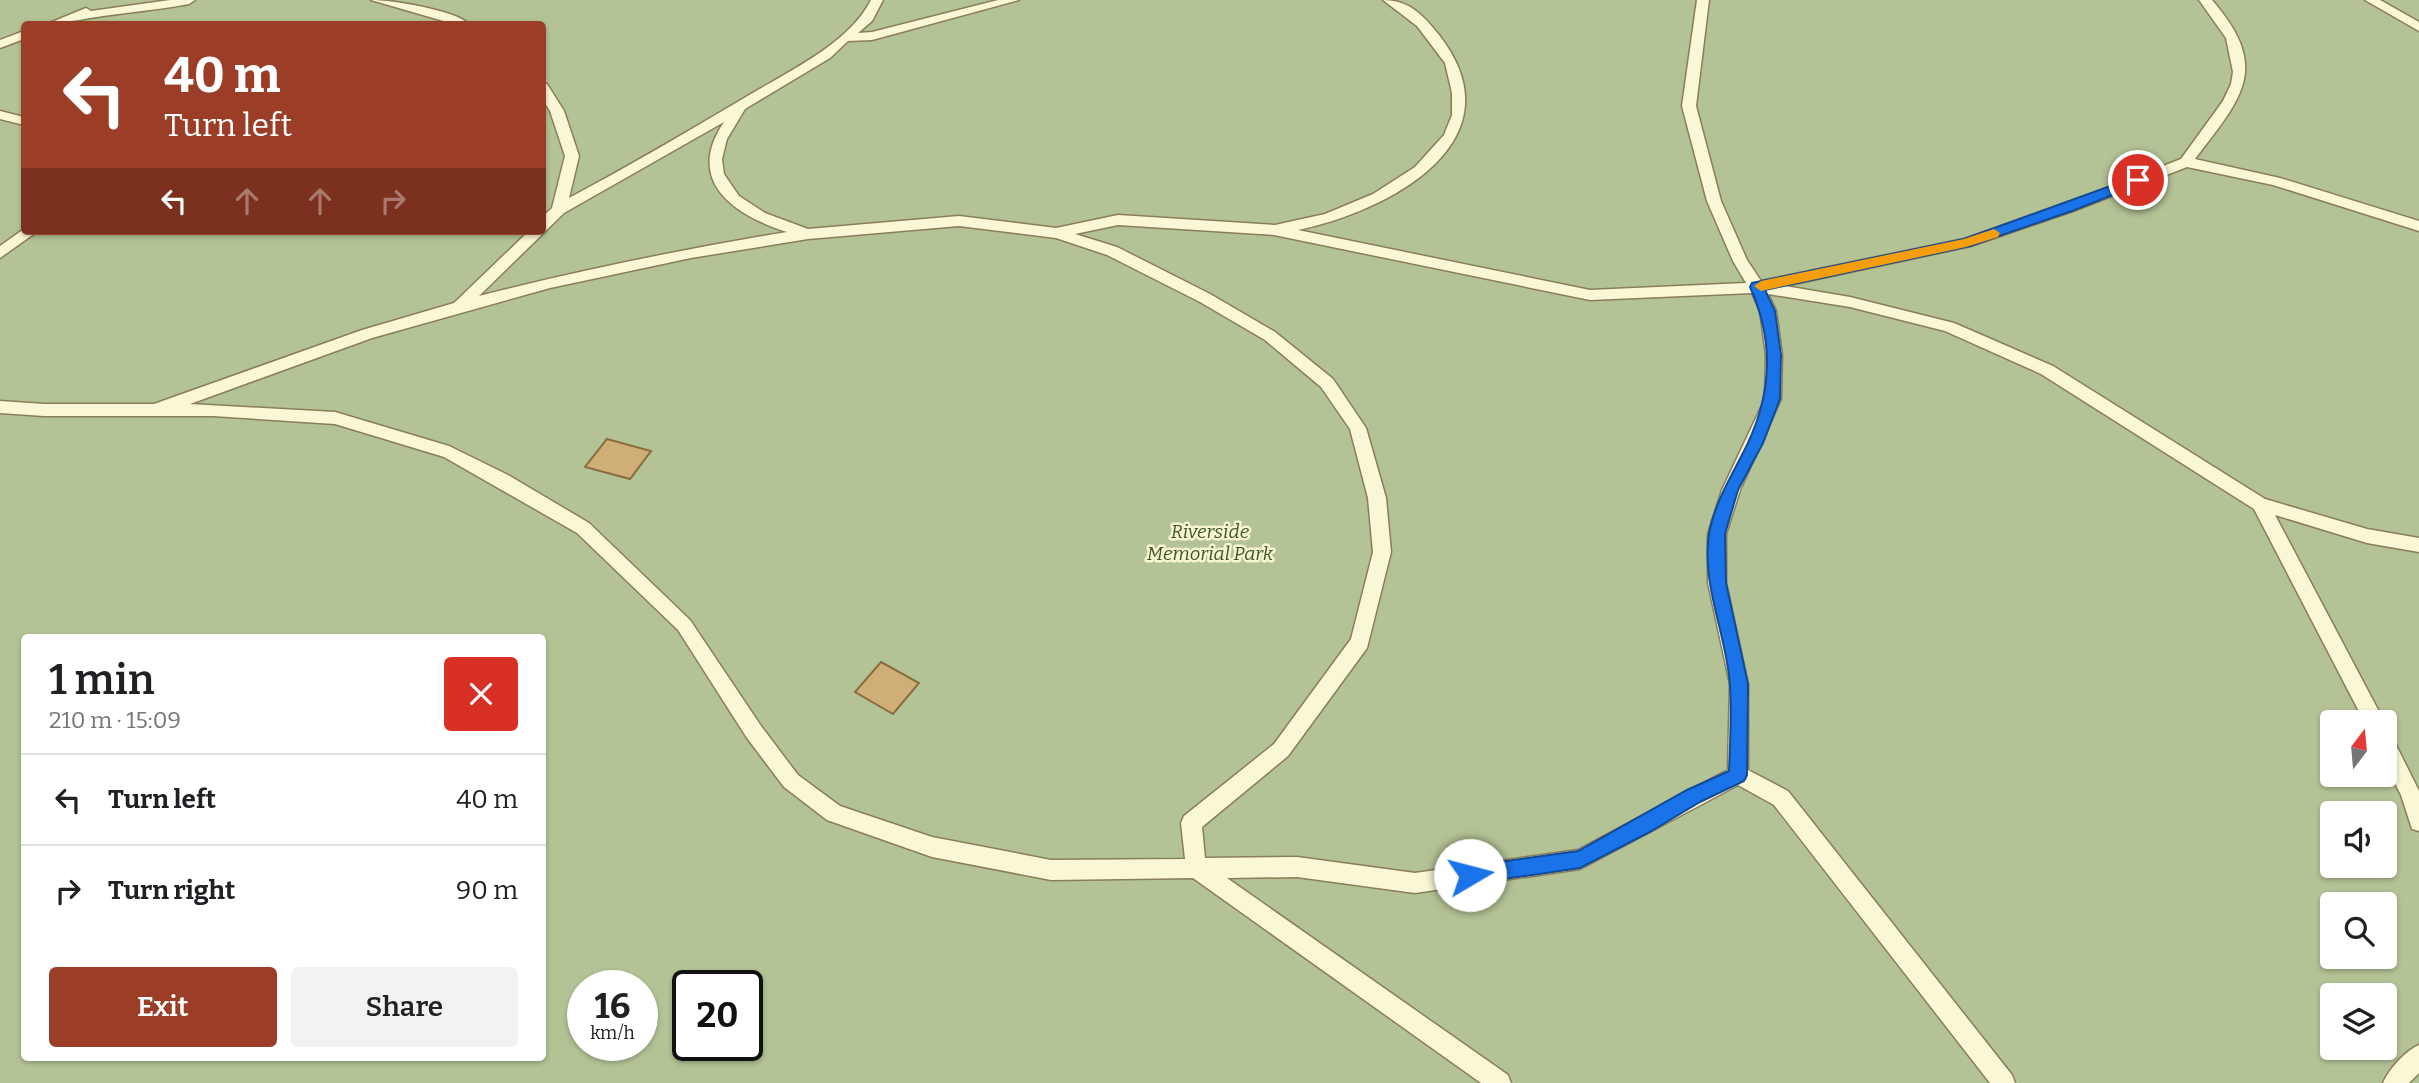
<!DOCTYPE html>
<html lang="en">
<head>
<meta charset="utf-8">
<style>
	body { margin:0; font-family:Bitter,serif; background:#f2f2f2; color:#202124; height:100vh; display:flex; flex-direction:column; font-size:26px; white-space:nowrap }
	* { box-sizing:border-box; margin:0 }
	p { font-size:23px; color:#757577 }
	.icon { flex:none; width:38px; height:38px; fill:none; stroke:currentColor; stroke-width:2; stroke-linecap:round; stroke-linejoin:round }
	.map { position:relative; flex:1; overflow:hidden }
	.details { position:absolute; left:21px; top:634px; width:525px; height:427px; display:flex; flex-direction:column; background:#fff; border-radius:7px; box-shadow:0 2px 5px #0004 }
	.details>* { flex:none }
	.banner { position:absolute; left:21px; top:21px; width:525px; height:214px; border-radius:7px; box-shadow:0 2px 5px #0004; background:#9c3e27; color:#fff; overflow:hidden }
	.needle { width:46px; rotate:16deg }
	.controls { position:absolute; left:2320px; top:710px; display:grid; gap:14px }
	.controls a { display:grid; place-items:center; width:77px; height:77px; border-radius:7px; background:#fff; box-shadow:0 2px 5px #0004; font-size:35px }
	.speed { position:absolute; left:567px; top:970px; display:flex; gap:14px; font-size:35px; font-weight:700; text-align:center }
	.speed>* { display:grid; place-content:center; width:91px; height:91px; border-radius:50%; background:#fff; box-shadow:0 2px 5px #0004; line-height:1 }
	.speed small { font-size:18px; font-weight:400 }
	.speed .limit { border:4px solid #111; border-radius:10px; background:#fff; color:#111 }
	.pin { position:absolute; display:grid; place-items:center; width:60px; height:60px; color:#fff; margin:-30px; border:4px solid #fff; border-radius:50%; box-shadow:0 2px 7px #0007 }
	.me { position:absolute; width:77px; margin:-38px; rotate:82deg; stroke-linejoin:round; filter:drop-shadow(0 0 5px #0008) }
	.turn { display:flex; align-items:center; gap:24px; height:147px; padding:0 28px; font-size:32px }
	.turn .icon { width:91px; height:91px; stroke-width:2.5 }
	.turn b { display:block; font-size:49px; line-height:60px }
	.lanes { display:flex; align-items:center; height:66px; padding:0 28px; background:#0003; justify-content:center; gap:35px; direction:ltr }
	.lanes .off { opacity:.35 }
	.round { display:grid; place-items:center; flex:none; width:74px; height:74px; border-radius:7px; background:#f2f2f2 }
	.headline { display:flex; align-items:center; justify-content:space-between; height:119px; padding:0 28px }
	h1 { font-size:42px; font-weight:600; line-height:52px }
	.button { display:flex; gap:14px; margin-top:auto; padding:14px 28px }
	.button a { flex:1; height:80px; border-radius:7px; background:#9c3e27; color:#fff; font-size:28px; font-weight:600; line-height:80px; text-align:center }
	.button a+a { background:#f2f2f2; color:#202124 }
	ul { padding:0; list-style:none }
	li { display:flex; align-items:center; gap:21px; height:91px; padding:0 28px; border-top:2px solid #e0e0e0 }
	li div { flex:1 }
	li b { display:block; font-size:26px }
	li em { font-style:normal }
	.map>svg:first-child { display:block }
</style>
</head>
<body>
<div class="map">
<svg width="2419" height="1083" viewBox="0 0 2419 1083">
	<rect width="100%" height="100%" fill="#f0ebc3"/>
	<!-- cemetery -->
	<path fill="#b4c396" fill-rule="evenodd" d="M 0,0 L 2419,0 L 2419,1083 L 0,1083 ZM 24,24 L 542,24 L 542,231 L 24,231 ZM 24,637 L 542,637 L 542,1057 L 24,1057 ZM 2333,723 L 2385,723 L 2385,775 L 2333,775 ZM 2333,814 L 2385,814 L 2385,866 L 2333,866 ZM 2333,905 L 2385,905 L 2385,957 L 2333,957 ZM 583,985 L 642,985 L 642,1045 L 583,1045 ZM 688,985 L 747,985 L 747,1045 L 688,1045 ZM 2333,996 L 2385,996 L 2385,1048 L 2333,1048 Z"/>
	<!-- building -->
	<g fill="#cfae77" stroke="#8a6c3e" stroke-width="2">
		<polygon points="607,439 651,451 630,479 585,467"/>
		<polygon points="881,662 919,683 893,714 855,692"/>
	</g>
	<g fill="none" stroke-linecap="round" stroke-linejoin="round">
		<defs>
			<g id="lane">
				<path d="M 170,0 L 195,0 L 189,4 C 152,11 116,13 79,20 C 67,21 59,25 47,24 L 86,8 L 91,11 Z"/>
				<path d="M 371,0 C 392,0 454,10 469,24 L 454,24 Z"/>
				<path d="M 871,0 L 883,0 L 872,21 L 858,33 L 872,32 L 998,0 L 1019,0 L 872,40 L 848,41 L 830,58 L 745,109 L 727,139 L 722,159 L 724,174 L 739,196 L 765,213 L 808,229 L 959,216 L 1056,228 L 1118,215 L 1275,225 L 1325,214 L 1373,194 L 1415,167 L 1444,135 L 1452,115 L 1452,93 L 1445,63 L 1417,26 L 1383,0 C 1409,0 1423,15 1439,35 C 1522,141 1389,211 1298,230 L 1590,290 L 1746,283 L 1733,261 L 1707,201 L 1682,106 L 1697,0 L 1709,0 L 1696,106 L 1721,201 L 1747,260 L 1761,281 L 1964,239 L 2063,205 L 2181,159 L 2223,101 L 2231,84 L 2233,72 L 2226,38 L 2199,0 L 2212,0 C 2272,69 2241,98 2195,159 L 2280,178 L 2419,221 L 2419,231 L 2273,185 L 2187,167 L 2073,211 L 1971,246 L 1785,286 L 1850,297 L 1954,323 L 2053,366 L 2265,499 L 2367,529 L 2419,538 L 2419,552 L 2367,543 L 2275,515 L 2385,723 L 2365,723 L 2254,509 L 2041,374 L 1945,331 L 1850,307 L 1768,294 L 1776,311 L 1782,355 L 1781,399 L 1740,490 L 1726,534 L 1726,583 L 1748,684 L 1748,770 L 1788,791 L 2012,1075 L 2015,1083 L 1990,1083 L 1774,805 L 1738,785 L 1580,869 L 1415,893 L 1297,877 L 1227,878 L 1508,1075 L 1511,1083 L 1481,1083 L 1193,878 L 1051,880 L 932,857 L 827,820 L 784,787 L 747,738 L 678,630 L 577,533 L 444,457 L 335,424 L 213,416 L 44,416 L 0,413 L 0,401 L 44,404 L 154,404 L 362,330 L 454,303 L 529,231 L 542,231 L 542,217 L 552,208 L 565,156 L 550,111 L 542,98 L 542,83 L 547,84 L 564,111 L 579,156 L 569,198 C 629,166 687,132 746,97 C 787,72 849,44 871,0 ZM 724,122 C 684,181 734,215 787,232 C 684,249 581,270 479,296 L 564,213 ZM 1118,225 L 1274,235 L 1590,300 L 1752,293 L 1760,311 L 1766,355 L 1765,399 L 1722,490 L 1708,534 L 1708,583 L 1730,684 L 1728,770 L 1578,850 L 1415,873 L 1297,857 L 1205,858 L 1202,827 L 1288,756 L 1367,648 L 1391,552 L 1386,498 L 1366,428 L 1333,379 L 1275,332 L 1210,294 L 1117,247 L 1075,234 ZM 959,226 L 1056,238 L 1107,255 L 1200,302 L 1265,340 L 1321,387 L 1350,429 L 1368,498 L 1373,552 L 1351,639 L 1274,744 L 1184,816 L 1181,823 L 1185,859 L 1051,860 L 932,837 L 840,806 L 798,775 L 761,726 L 690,620 L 589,523 L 508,475 L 449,446 L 335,412 L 190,404 L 372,338 L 550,288 L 691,258 L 808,239 Z"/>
				<polygon points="2365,0 2380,0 2419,22 2419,31"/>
				<polygon points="24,31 24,39 0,48 0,40"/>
				<polygon points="0,111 24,117 24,125 0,119"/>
				<polygon points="24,229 24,231 38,231 0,258 0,246"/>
				<polygon points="2385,734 2392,737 2419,791 2419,831 2412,829 2401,795 2385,764"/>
				<path d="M 2419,1045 L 2419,1073 L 2409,1083 L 2383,1083 C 2389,1069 2405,1051 2419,1045 Z"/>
			</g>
		</defs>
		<!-- lane casing -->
		<use href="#lane" stroke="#8a7d59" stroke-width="3"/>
		<!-- lane -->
		<use href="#lane" fill="#faf7d6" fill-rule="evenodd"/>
	</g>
	<!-- route -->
	<path fill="#1a73e8" stroke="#114b97" stroke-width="2" d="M 2138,176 L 2145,180 L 2143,183 L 2072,211 L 1970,246 L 1765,290 L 1775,311 L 1781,355 L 1780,399 L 1763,443 L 1738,490 L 1725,534 L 1726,583 L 1748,684 L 1747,775 L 1744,781 L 1700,802 L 1650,832 L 1580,868 L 1470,884 L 1464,882 L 1461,875 L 1464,869 L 1470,866 L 1578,851 L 1687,790 L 1729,771 C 1730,743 1732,714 1730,686 C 1727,635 1701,586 1709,533 C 1715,501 1733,474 1747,445 C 1772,393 1774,340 1750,287 L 1752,283 L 1964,239 Z"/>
	<!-- slow -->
	<polygon fill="#f59e0b" points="1994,229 2000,233 1998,237 1966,247 1761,291 1754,286 1761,281 1964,239"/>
	<g text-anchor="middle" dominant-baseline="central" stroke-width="5" stroke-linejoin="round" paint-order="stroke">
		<!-- park labels -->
		<g font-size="19" font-style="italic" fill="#3f5723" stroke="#f7f4d3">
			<text x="1210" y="531">Riverside<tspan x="1210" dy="22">Memorial Park</tspan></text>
		</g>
	</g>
</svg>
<div class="controls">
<a><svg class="needle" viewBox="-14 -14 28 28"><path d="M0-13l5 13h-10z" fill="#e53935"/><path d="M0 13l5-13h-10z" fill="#757577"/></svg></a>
<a><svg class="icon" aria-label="sound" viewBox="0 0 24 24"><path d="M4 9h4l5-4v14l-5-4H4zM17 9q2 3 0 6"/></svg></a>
<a><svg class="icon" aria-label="search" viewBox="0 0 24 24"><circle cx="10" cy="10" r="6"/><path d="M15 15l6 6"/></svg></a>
<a><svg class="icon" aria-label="layers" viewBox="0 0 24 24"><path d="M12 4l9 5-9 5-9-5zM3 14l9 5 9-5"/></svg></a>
</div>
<div class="speed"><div>16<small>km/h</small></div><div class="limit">20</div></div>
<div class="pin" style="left:2138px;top:180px;background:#d93025"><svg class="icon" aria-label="arrive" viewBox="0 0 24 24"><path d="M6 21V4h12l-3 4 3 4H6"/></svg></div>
<svg class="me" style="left:1470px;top:875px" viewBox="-20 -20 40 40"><circle r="19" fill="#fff"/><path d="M0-13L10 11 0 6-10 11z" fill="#1a73e8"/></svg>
<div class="banner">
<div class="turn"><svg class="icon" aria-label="left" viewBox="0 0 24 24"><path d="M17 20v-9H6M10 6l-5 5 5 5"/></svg><div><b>40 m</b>Turn left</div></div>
<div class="lanes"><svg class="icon" aria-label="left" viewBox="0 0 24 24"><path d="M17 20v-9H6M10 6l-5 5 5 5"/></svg><svg class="icon off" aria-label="ahead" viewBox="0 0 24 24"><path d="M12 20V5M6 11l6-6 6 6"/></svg><svg class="icon off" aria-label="ahead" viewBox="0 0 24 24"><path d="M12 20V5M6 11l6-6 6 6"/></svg><svg class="icon off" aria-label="right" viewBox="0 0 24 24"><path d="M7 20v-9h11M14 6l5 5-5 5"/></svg></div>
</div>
<section class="details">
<div class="headline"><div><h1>1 min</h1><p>210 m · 15:09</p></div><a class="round" style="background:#d93025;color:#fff"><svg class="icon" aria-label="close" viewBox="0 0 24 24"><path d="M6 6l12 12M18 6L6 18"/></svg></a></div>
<ul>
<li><svg class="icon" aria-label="left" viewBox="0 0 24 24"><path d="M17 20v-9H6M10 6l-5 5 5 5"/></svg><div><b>Turn left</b></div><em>40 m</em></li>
<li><svg class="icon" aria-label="right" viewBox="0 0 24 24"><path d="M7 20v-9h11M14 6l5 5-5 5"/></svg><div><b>Turn right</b></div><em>90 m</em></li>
</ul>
<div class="button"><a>Exit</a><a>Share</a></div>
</section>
</div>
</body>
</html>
